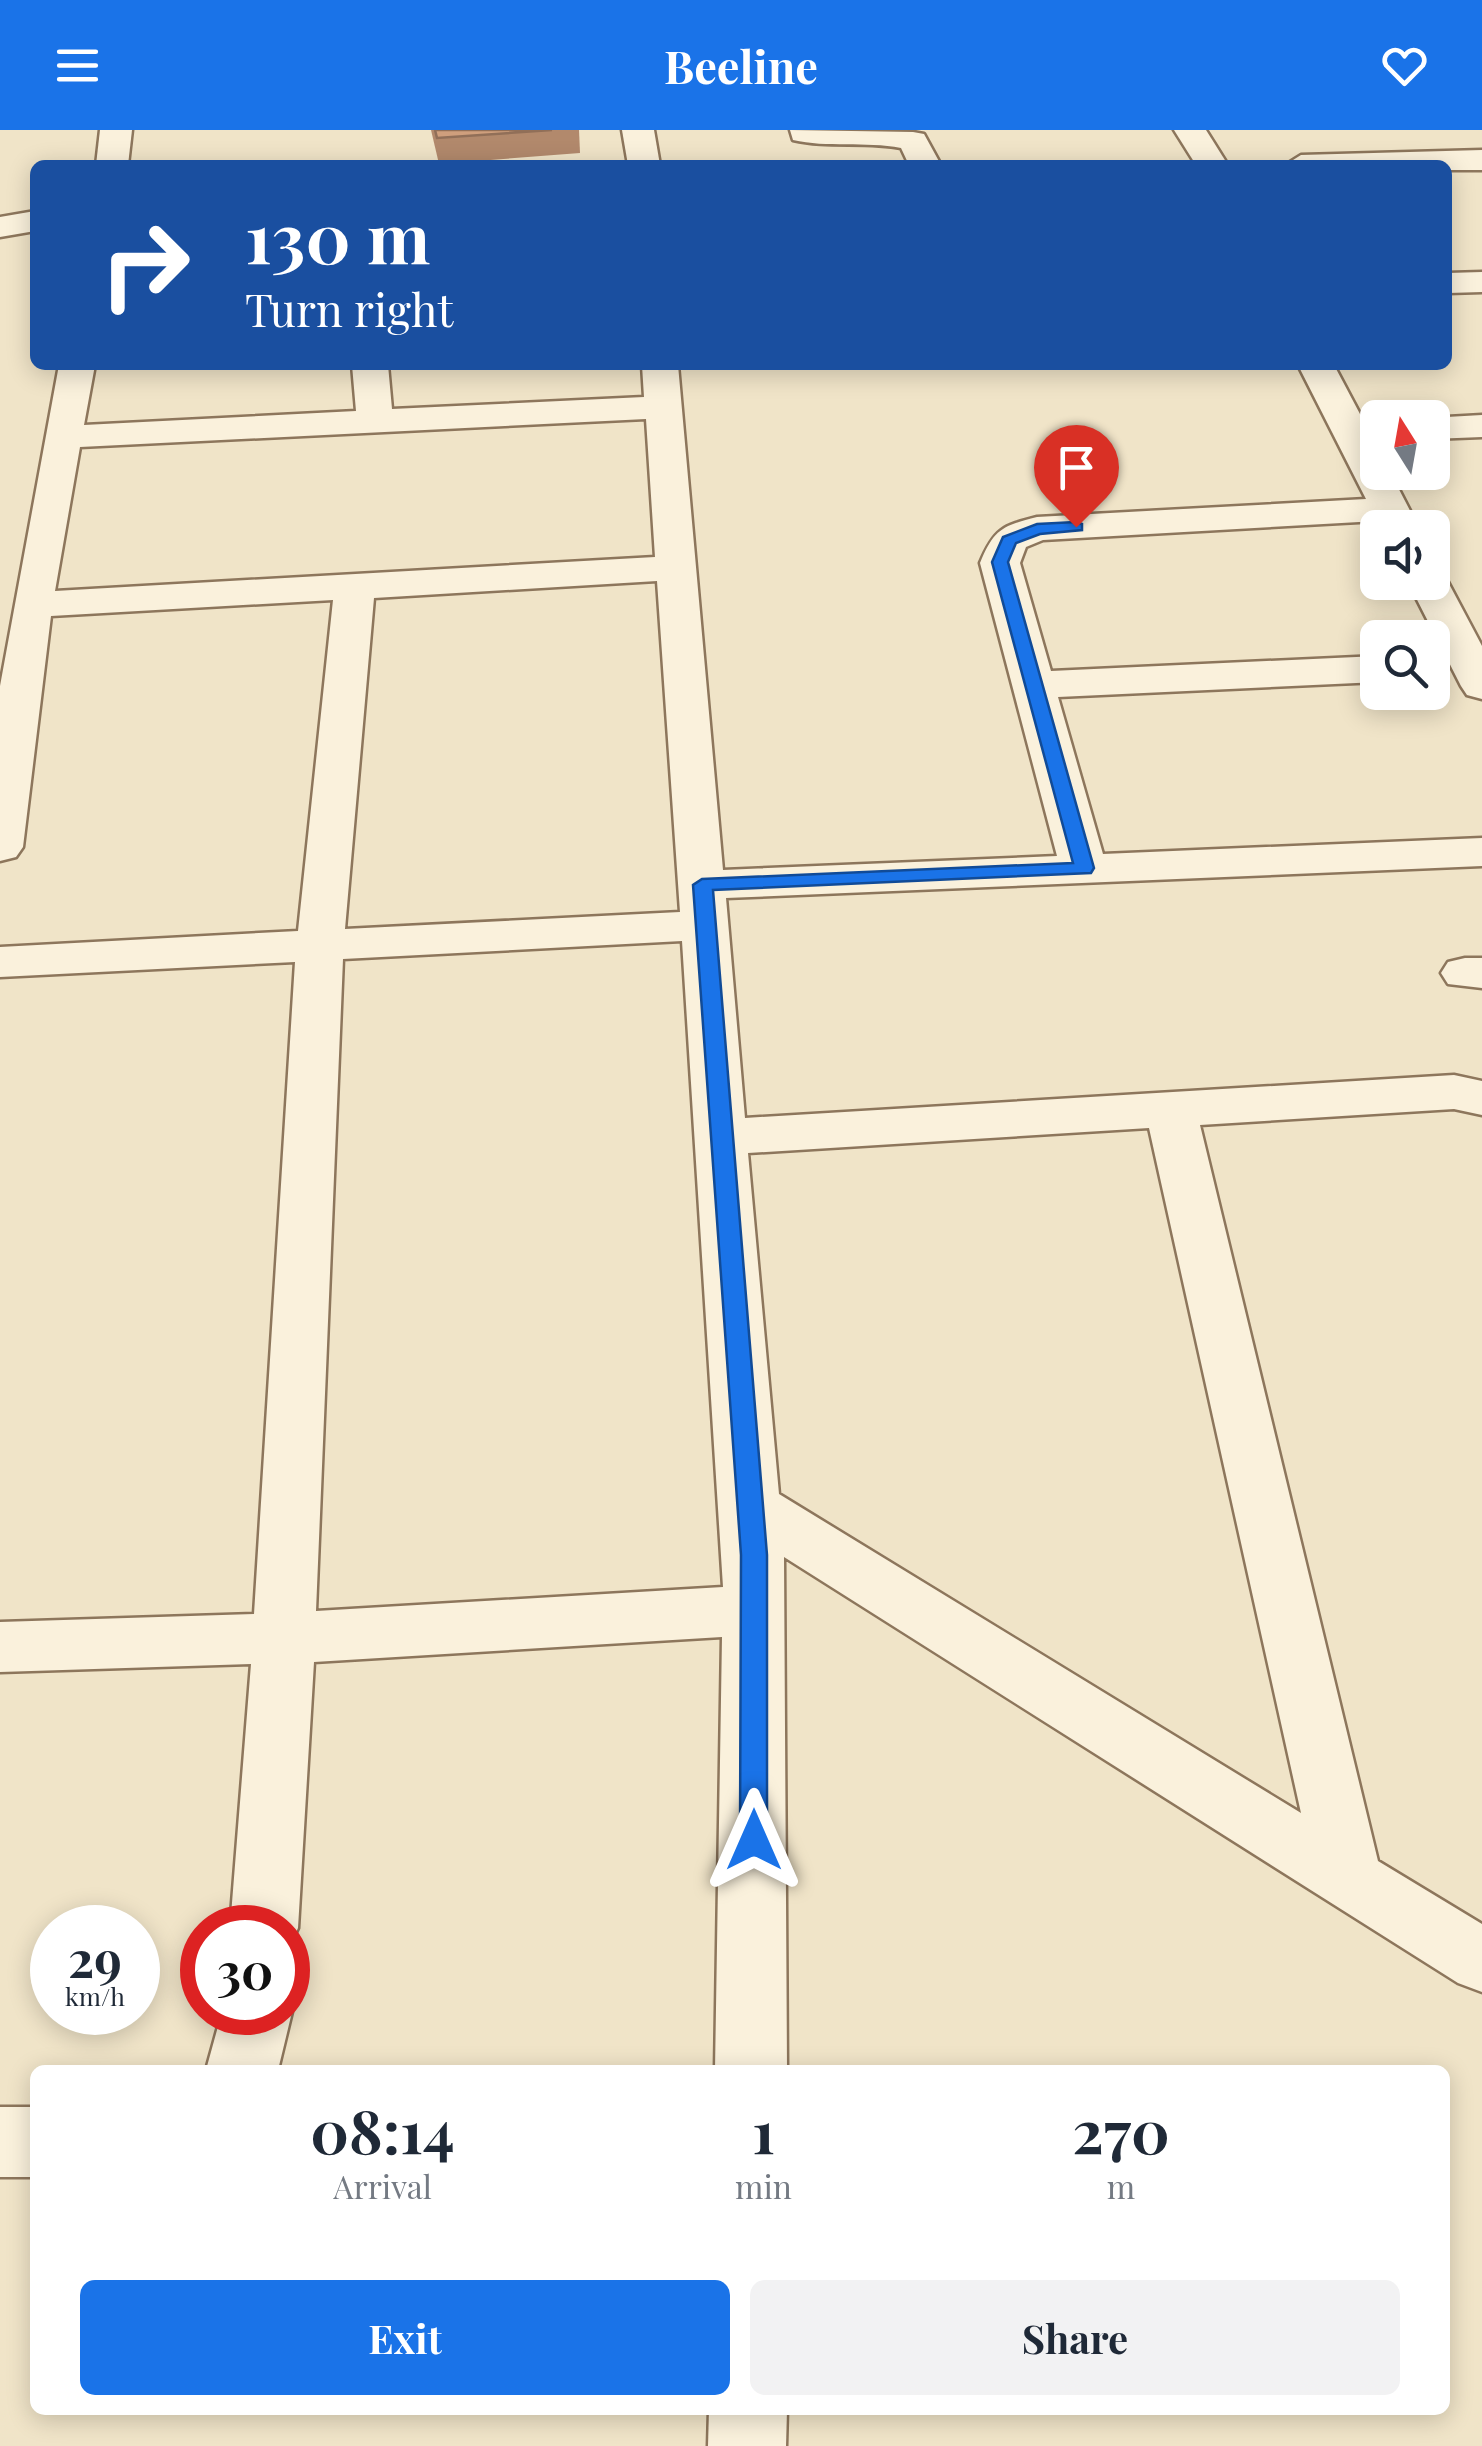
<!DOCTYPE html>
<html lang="en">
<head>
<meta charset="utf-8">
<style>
	body { margin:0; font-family:"Playfair Display",serif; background:#f2f2f3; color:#1f2937; height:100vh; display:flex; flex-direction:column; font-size:38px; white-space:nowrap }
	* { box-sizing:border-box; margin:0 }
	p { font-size:32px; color:#747a83 }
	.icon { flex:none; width:55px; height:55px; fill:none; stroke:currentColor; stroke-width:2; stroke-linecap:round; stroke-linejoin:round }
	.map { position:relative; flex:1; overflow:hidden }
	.side { position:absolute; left:30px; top:1935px; width:1420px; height:350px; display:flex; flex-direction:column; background:#fff; border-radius:15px; box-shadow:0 5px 25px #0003 }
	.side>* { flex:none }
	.guide { position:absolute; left:30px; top:30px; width:1422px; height:210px; border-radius:15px; box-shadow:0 5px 25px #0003; background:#1a4fa0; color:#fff; overflow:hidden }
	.needle { width:65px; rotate:349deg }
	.tools { position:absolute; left:1360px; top:270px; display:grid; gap:20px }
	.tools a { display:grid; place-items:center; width:90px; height:90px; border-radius:15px; background:#fff; box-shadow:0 5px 25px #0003; font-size:50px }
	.speed { position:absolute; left:30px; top:1775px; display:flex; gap:20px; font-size:50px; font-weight:700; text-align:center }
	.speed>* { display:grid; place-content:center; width:130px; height:130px; border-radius:50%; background:#fff; box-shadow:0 5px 25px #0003; line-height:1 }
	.speed small { font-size:25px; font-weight:400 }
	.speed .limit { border:15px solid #d22; background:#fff; color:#111 }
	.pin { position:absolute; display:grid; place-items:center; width:85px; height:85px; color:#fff; margin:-102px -42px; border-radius:50% 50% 50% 0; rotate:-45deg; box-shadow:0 0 10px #0007 }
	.pin .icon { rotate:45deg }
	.me { position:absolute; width:110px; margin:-55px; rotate:0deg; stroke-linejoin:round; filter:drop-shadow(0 0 8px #0008) }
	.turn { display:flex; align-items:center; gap:35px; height:210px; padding:0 50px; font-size:45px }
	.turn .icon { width:130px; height:130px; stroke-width:2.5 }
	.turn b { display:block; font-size:70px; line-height:85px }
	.eta { display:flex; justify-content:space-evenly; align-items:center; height:170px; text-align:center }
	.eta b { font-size:60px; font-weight:700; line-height:70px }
	.primary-button { display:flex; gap:20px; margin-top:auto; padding:20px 50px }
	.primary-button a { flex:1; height:115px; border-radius:15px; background:#1a73e8; color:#fff; font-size:40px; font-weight:700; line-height:115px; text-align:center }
	.primary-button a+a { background:#f2f2f3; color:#1f2937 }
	header { display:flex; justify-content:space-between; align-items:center; height:130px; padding:0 50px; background:#1a73e8; color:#fff; font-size:45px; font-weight:700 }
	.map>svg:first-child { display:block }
</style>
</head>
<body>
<header><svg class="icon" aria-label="menu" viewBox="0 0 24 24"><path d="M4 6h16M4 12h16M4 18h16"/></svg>Beeline<svg class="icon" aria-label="heart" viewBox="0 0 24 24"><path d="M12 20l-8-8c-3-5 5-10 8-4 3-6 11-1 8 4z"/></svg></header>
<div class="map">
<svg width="1482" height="2316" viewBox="0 0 1482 2316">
	<rect width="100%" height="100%" fill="#f0e4c8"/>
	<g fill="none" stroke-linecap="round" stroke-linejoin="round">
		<defs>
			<g id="minor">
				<polygon points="100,0 132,0 128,35 96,35"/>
				<polygon points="622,0 654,0 660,35 628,35"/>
				<path d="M 790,0 L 913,2 L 924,4 L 941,35 L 909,35 L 901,18 C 865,11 827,18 793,10 Z"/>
				<polygon points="1174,0 1206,0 1228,35 1196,35"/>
				<polygon points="1482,20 1482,40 1448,40 1448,35 1285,35 1301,25"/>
				<polygon points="35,81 35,101 0,107 0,87"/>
				<polygon points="1482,142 1482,162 1448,163 1448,143"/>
				<path d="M 59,235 L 95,235 L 84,295 L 356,281 L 352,235 L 388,235 L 392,279 L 644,267 L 642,235 L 678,235 L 723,740 L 1057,726 L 980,433 C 994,399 1002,396 1037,387 L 1366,369 L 1298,235 L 1334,235 L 1378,318 L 1378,342 L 1390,342 L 1419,398 L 1380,398 L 1377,391 L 1043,410 L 1026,417 L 1020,433 L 1051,541 L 1378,526 L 1378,552 L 1058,567 L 1103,724 L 1482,708 L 1482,736 L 726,768 L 745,988 L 1454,945 L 1482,951 L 1482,985 L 1454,979 L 1200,995 L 1378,1731 L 1482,1794 L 1482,1862 L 1458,1853 L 784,1427 L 787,1940 L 715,1940 L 722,1507 L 314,1532 L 298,1798 L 288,1820 L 288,1798 L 230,1798 L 251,1534 L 0,1542 L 0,1492 L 254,1484 L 295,832 L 0,847 L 0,817 L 298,801 L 333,470 L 51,486 L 23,717 L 16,727 L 0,731 L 0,556 ZM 646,289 L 655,427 L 55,461 L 80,317 ZM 657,451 L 680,782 L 345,799 L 374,468 ZM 682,811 L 723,1457 L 316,1481 L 343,829 ZM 1149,998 L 1301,1683 L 779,1364 L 748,1023 Z"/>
				<polygon points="1482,285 1482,307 1432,309 1429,288"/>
				<polygon points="1432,441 1442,443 1448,452 1482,516 1482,569 1467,565 1461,556 1408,452 1432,452"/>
				<polygon points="1465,828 1482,828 1482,858 1448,854 1441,843 1448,832"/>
				<polygon points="288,1872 292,1882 278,1940 206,1940 222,1882 288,1882"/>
				<rect x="0" y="1977" width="35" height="70"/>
				<polygon points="709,2280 787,2280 786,2316 708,2316"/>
			</g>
		</defs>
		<!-- minor casing -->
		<use href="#minor" stroke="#8d765c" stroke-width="5"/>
		<!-- minor -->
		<use href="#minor" fill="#faf1dc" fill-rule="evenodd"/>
	</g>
	<!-- wall -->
	<polygon fill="#b2896c" points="431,0 579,0 580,23 439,34"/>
	<!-- building -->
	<polygon fill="#cf9f7d" stroke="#916f58" stroke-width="2.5" points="435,0 552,0 437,8"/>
	<!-- route -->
	<polygon fill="#1a73e8" stroke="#114b97" stroke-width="2.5" points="1076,392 1082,394 1082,400 1040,404 1016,413 1008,432 1094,738 1091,743 713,760 767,1425 767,1710 763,1718 744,1718 740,1710 741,1425 693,755 702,749 1073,733 992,432 1003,407 1037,394"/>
</svg>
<div class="tools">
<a><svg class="needle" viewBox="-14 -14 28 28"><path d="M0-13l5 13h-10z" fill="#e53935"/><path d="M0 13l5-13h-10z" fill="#747a83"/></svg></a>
<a><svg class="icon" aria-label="sound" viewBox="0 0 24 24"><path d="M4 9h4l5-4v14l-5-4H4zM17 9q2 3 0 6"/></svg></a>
<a><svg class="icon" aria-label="search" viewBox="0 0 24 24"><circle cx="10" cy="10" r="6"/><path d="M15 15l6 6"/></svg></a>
</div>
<div class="speed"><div>29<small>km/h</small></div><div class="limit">30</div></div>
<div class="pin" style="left:1076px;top:397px;background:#d93025"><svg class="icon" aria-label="arrive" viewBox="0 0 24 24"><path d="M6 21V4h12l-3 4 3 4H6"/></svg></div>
<svg class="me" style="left:754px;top:1710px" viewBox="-20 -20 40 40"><path d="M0-17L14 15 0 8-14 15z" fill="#1a73e8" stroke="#fff" stroke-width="4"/></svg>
<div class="guide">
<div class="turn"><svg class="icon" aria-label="right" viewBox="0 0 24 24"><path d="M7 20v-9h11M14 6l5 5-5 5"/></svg><div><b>130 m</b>Turn right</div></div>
</div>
<section class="side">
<div class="eta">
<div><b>08:14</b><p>Arrival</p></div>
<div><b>1</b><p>min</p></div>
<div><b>270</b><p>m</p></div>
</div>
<div class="primary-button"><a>Exit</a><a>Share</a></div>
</section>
</div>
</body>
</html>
